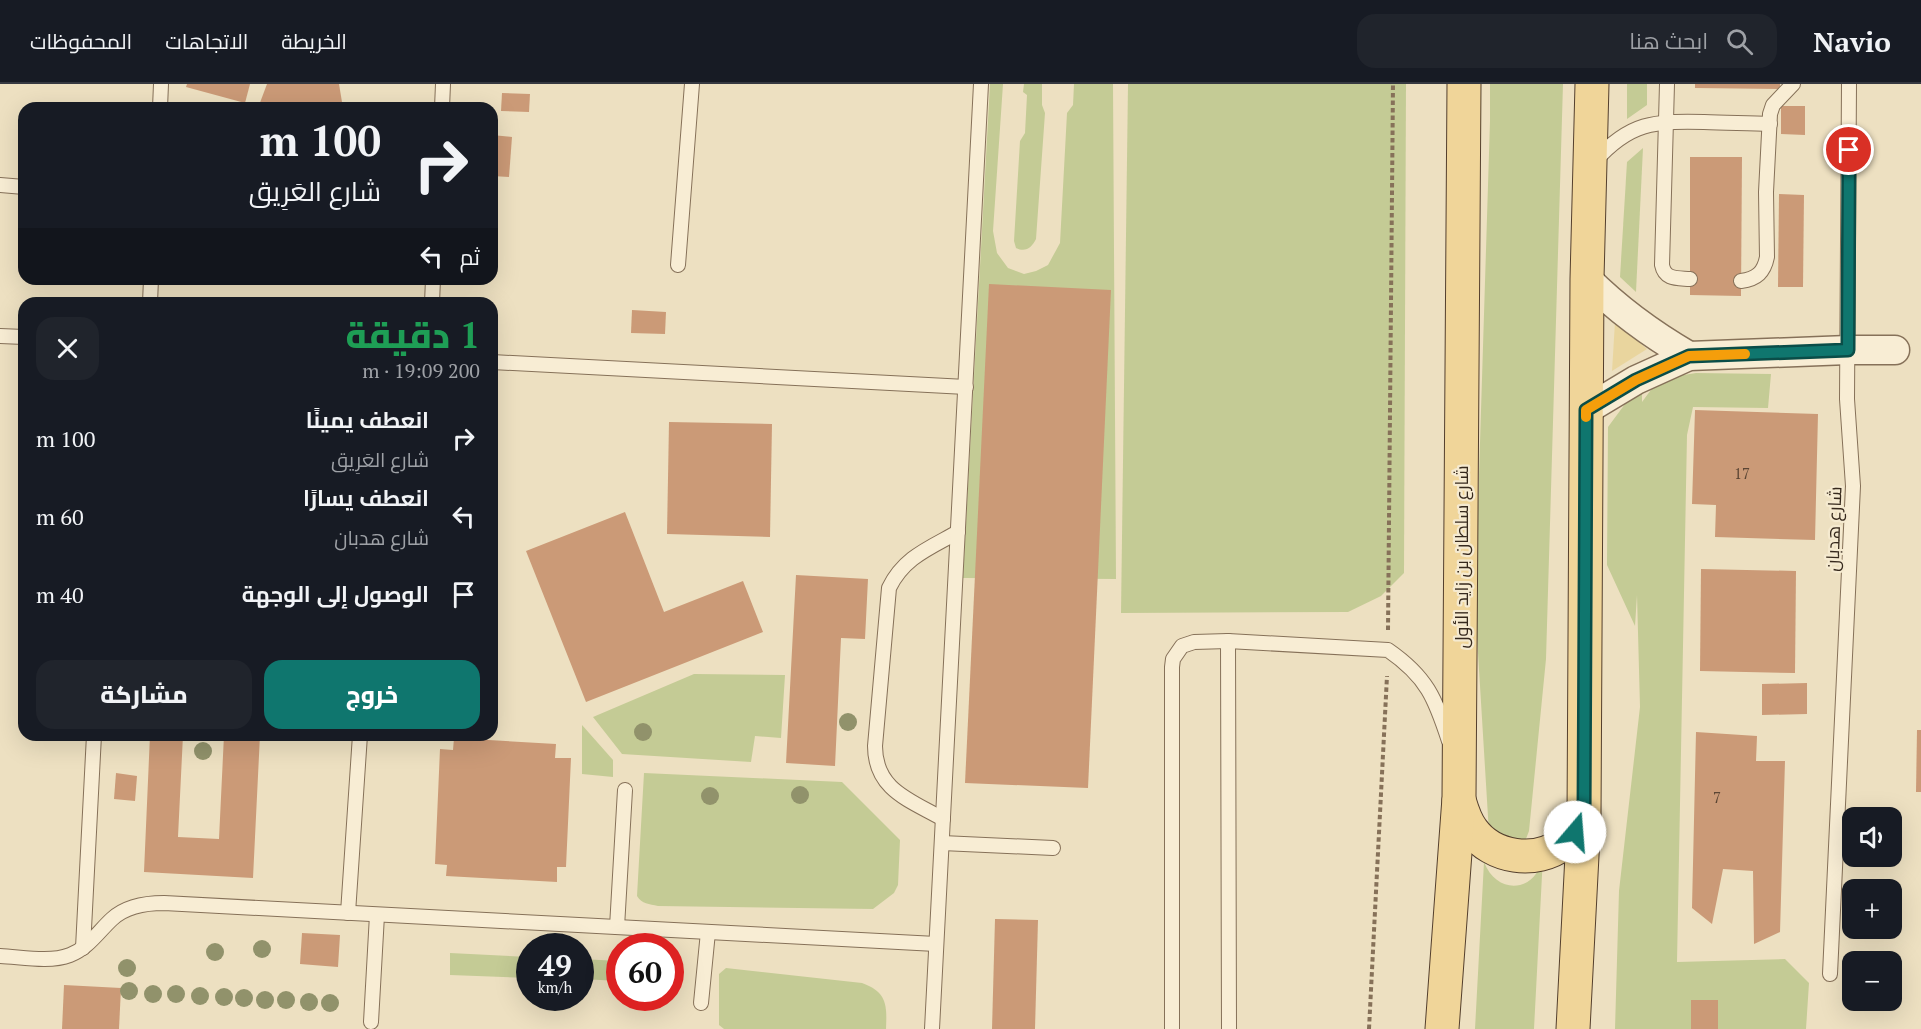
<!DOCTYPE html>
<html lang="ar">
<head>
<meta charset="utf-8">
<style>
	body { margin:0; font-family:"PT Serif",Cairo,serif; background:#20242c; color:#f1f3f6; direction:rtl; height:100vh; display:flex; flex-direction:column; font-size:22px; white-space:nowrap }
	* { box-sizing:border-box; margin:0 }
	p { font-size:20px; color:#9ea1a6 }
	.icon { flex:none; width:33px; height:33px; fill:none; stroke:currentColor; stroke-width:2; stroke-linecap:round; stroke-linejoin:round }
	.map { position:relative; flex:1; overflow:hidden; direction:ltr }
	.sheet { position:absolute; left:18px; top:213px; width:480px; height:444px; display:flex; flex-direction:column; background:#171b24; border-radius:18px; box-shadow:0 6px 24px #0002; direction:rtl }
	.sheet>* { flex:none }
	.banner { position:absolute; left:18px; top:18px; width:480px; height:183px; border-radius:18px; box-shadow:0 6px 24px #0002; direction:rtl; background:#171b24; color:#f1f3f6; overflow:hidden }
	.tools { position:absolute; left:1842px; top:723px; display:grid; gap:12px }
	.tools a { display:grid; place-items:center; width:60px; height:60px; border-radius:12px; background:#171b24; box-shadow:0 6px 24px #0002; font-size:30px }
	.speed { position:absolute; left:516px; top:849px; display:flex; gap:12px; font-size:30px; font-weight:700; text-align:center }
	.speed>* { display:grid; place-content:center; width:78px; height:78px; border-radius:50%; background:#171b24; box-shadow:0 6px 24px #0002; line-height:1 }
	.speed small { font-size:15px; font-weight:400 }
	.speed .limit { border:9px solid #d22; background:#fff; color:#111 }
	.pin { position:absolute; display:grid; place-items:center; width:51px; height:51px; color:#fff; margin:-26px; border:3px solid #fff; border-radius:50%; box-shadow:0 2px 6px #0007 }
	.me { position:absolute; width:66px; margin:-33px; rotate:18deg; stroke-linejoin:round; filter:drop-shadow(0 0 4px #0008) }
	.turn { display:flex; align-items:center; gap:21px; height:126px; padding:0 18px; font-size:27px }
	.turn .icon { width:78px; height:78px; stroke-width:2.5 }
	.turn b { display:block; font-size:42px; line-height:51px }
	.then { display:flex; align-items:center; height:57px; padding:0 18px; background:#0003; gap:12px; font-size:22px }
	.round { display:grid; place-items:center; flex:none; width:63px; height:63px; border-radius:18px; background:#20242c }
	.head { display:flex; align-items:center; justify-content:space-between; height:102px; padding:0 18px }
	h1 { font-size:36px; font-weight:800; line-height:45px; color:#1e9e55 }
	.button { display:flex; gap:12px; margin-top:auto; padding:12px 18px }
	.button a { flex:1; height:69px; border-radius:18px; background:#0f766e; color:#fff; font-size:24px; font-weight:800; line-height:69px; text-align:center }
	.button a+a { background:#20242c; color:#f1f3f6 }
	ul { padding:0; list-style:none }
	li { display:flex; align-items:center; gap:18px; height:78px; padding:0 18px }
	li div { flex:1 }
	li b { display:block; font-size:22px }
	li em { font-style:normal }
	header { display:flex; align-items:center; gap:36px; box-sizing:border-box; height:84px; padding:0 30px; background:#171b24; border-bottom:2px solid #363941 }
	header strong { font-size:28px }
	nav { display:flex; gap:33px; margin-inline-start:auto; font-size:21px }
	.search { width:420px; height:54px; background:#20242c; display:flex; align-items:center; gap:15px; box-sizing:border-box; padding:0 21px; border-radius:18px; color:#9ea1a6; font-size:22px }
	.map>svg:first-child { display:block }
</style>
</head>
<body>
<header>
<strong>Navio</strong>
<div class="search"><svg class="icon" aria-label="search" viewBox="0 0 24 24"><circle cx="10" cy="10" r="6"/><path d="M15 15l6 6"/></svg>ابحث هنا</div>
<nav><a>الخريطة</a><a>الاتجاهات</a><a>المحفوظات</a></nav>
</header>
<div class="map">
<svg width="1921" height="945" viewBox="0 0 1921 945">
	<rect width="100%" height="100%" fill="#ede0c1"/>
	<!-- green -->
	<g fill="#c4cb95">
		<polygon points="990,0 1003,0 993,147 997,169 1008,184 1024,190 1036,187 1048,181 1060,159 1067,29 1073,21 1074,0 1113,0 1116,495 963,494"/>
		<path d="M 1024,0 L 1042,0 L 1042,21 L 1045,29 L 1036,155 C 1032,163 1026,169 1016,164 L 1014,157 L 1020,57 L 1025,49 L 1027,11 L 1023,8 Z"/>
		<polygon points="1128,0 1406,0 1404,489 1381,512 1348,528 1121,529"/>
		<polygon points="1490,0 1563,0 1546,575 1529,747 1524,760 1489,749 1475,520 1490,37"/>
		<polygon points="1627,0 1647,0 1647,21 1627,35"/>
		<polygon points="1643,64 1636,208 1620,193 1627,78"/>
		<polygon points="1696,289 1771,290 1768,324 1693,323 1687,351 1677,878 1785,875 1809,899 1806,945 1615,945 1619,807 1640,623 1637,511 1635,542 1607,481 1608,343 1642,297 1642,318 1659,295"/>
		<polygon points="694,590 785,591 781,654 755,652 751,678 622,670 593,633"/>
		<polygon points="582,641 613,676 613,693 582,690"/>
		<path d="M 644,689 L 842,698 L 900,756 L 898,801 L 894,809 L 873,825 L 658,822 C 649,820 642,820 637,812 Z"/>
		<path d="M 1543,772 L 1534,945 L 1475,945 L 1484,778 C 1497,812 1537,809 1543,772 Z"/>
		<polygon points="450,869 529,873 529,894 450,891"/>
		<polygon points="581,875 619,877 619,897 581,895"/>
		<path d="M 726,884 L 862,899 C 887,908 887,921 886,945 L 724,945 L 719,941 L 719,890 Z"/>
	</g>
	<!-- sand -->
	<polygon fill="#e9d59e" points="1615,238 1647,265 1612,287"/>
	<!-- building -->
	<g fill="#cb9a77">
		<polygon points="187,0 250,0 245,19 186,3"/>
		<polygon points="267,0 339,0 343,24 258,24"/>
		<polygon points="1695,0 1780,0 1780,5 1695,4"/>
		<polygon points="502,9 530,10 529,28 501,27"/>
		<polygon points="1781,22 1805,22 1805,51 1781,50"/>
		<polygon points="492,51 512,53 509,93 492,92"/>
		<polygon points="1690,73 1742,73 1741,212 1690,211"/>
		<polygon points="1779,110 1804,111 1803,203 1778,203"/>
		<polygon points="989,200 1111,206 1088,704 965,699"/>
		<polygon points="632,226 666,228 665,250 631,249"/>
		<polygon points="1695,326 1818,330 1815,456 1715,453 1716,421 1692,420"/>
		<polygon points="669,338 772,340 770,453 667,450"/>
		<polygon points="625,428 664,528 743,497 763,548 586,618 526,467"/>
		<polygon points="1701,485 1796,487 1795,589 1700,587"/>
		<polygon points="796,491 868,495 865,555 841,554 835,682 786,679"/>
		<polygon points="1807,599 1807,630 1762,631 1762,600"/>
		<polygon points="1917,646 1921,646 1921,708 1916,708"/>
		<polygon points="1696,648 1757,652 1756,677 1785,677 1780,848 1754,860 1753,787 1723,785 1712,840 1692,824"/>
		<polygon points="150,651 183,651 178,753 219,755 224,651 260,651 253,794 144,788"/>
		<polygon points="454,654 556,660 555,674 571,674 566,783 557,783 557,798 446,792 447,781 435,780 440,665 453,666"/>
		<polygon points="116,689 137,692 135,717 114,715"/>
		<polygon points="995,835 1038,836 1035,945 992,945"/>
		<polygon points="302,849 340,851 338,883 300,880"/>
		<polygon points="64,901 121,904 119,945 62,945"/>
		<rect x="1691" y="916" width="27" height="29"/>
	</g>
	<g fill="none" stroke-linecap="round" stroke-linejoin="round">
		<defs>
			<g id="service">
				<path d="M 1667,0 L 1662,181 C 1665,196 1677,194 1690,195"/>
				<polyline points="160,24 161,0"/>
				<polyline points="442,24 443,0"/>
				<path d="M 1595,77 C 1630,38 1654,37 1704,38 C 1726,39 1748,39 1770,40"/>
				<polyline points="0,101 24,103"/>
				<polyline points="678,181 692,0"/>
				<path d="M 1741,197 C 1757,195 1764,188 1767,173 L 1766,108 L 1770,30 L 1773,21 L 1793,0"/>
				<polyline points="150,219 151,195"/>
				<polyline points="432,219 433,195"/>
				<polyline points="0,252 24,253"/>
				<polyline points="492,278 966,303"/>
				<polyline points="1228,557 1229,945"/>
				<path d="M 943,735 C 910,716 875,706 875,662 L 889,504 C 904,473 930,464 958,448"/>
				<polyline points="942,759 1053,764"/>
				<polyline points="348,829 360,651"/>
				<polyline points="617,843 625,706"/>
				<polyline points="83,864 94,651"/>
				<path d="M 0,872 C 22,873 49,879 70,871 C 88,864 98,848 112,835 C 126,822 146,819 164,819 L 936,860"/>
				<polyline points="1830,890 1853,402 1847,315 1849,0"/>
				<polyline points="701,919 708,848"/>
				<polyline points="371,938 377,831"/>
				<polyline points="932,945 981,0"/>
				<path d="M 1172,945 L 1172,583 L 1173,575 L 1182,562 L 1194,558 L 1228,557 L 1388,566 C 1427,593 1435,614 1449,657"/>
			</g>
			<g id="minor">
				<path d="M 1587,195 C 1618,226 1651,250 1689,272"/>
				<polyline points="1586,326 1636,296 1689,272 1848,266 1895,266"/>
			</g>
			<g id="primary">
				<path d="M 1459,716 C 1462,726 1465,737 1472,746 C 1492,774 1536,781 1564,759 C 1573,752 1578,743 1584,733"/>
				<polyline points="1442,945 1459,714 1464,0"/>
				<polyline points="1573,945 1584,733 1587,195 1592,0"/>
			</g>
		</defs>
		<!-- service casing -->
		<use href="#service" stroke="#867159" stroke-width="16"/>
		<!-- minor casing -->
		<use href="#minor" stroke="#867159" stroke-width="31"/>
		<!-- primary casing -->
		<use href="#primary" stroke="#543f2d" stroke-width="35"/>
		<!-- path -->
		<g stroke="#867159" stroke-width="4" stroke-dasharray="4.5 3" stroke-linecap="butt">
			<polyline points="1388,546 1393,0"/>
			<polyline points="1369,945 1387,592"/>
		</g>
		<!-- service -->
		<use href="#service" stroke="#f8edd4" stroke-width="14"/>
		<!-- minor -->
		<use href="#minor" stroke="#f8edd4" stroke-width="28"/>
		<!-- primary -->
		<use href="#primary" stroke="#f0d599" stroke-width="33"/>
	</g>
	<!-- trees -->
	<g fill="#91926b">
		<circle cx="848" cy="638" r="9"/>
		<circle cx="643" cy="648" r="9"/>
		<circle cx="203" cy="667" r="9"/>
		<circle cx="800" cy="711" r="9"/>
		<circle cx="710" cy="712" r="9"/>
		<circle cx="262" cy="865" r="9"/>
		<circle cx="215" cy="868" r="9"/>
		<circle cx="127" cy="884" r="9"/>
		<circle cx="129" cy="907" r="9"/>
		<circle cx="153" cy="910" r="9"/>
		<circle cx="176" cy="910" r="9"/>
		<circle cx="200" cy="912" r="9"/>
		<circle cx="224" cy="913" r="9"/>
		<circle cx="244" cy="914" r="9"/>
		<circle cx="265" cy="916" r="9"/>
		<circle cx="286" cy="916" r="9"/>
		<circle cx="309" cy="918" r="9"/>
		<circle cx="330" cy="919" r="9"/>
	</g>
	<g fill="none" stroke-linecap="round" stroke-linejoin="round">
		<defs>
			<polyline id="route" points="1575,748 1584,733 1586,326 1636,296 1689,272 1848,266 1849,66"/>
		</defs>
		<!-- route casing -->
		<use href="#route" stroke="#0a4d48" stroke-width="15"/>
		<!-- route -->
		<use href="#route" stroke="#0f766e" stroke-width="10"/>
		<!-- slow -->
		<polyline stroke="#f59e0b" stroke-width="10" points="1586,333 1586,326 1636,296 1689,272 1745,270"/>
	</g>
	<g text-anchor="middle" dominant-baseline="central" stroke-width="4.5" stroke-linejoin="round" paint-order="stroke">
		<!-- number labels -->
		<g font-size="15" fill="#5b4534">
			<text x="1742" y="389">17</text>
			<text x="1717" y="713">7</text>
		</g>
		<!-- street labels -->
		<g font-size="18" fill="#36291d" stroke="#f5ead0">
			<text transform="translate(1833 445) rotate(-88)">شارع هدبان</text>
			<text transform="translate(1461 473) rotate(-90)">شارع سلطان بن زايد الأول</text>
		</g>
	</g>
</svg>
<div class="tools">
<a><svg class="icon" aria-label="sound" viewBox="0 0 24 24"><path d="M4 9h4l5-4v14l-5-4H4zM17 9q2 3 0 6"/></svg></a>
<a>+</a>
<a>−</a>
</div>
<div class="speed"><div>49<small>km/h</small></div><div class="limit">60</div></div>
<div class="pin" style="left:1849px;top:66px;background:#d93025"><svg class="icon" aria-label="arrive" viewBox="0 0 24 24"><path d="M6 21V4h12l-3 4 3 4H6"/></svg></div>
<svg class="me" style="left:1575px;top:748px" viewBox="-20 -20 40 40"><circle r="19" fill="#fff"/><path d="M0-13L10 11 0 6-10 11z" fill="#0f766e"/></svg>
<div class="banner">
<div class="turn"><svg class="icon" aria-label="right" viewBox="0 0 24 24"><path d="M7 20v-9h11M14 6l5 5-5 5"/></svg><div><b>100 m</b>شارع العَرِيق</div></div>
<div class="then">ثم<svg class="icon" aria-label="left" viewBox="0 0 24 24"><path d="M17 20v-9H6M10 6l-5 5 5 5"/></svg></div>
</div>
<section class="sheet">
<div class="head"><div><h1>1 دقيقة</h1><p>200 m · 19:09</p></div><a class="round"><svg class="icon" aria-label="close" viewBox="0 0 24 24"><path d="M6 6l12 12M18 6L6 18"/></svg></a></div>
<ul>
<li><svg class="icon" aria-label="right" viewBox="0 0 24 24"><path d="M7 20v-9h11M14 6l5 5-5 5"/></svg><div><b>انعطف يمينًا</b><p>شارع العَرِيق</p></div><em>100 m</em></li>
<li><svg class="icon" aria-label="left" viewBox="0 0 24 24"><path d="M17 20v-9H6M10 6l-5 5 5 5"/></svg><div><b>انعطف يسارًا</b><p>شارع هدبان</p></div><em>60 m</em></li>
<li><svg class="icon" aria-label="arrive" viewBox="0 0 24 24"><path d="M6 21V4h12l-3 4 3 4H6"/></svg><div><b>الوصول إلى الوجهة</b></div><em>40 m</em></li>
</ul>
<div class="button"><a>خروج</a><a>مشاركة</a></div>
</section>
</div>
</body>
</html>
